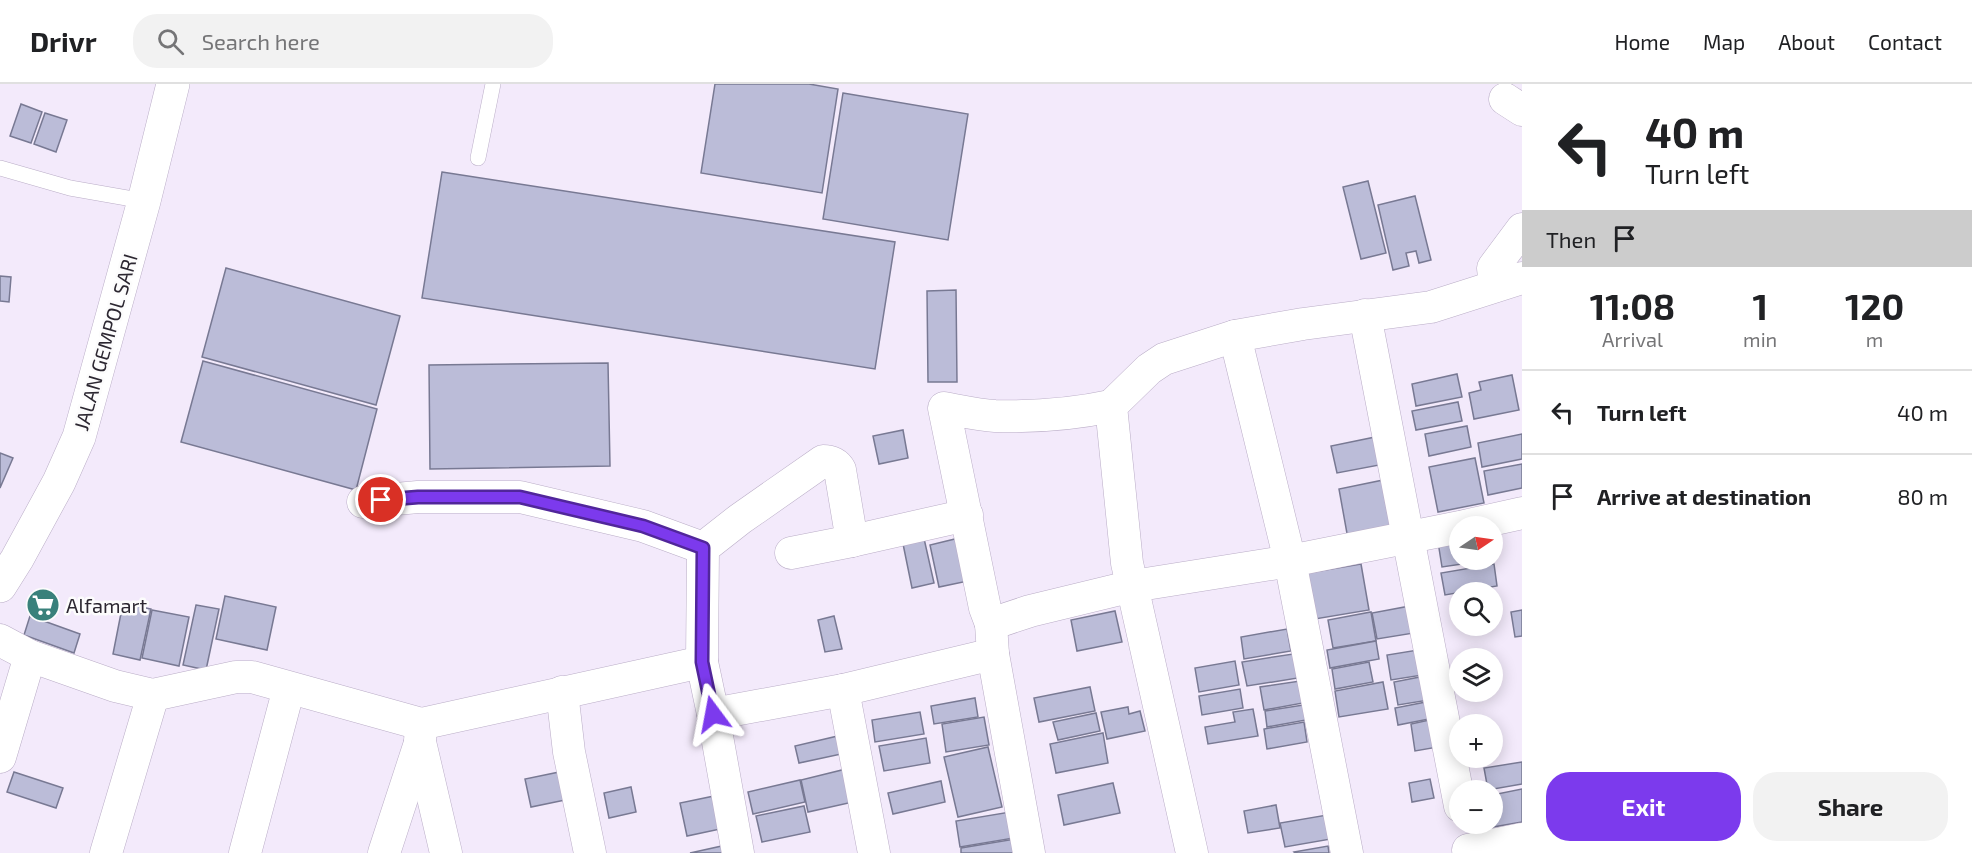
<!DOCTYPE html>
<html lang="en">
<head>
<meta charset="utf-8">
<style>
	body { margin:0; font-family:"Exo 2",sans-serif; background:#f2f2f2; color:#202124; height:100vh; display:flex; flex-direction:column; font-size:22px; white-space:nowrap }
	* { box-sizing:border-box; margin:0 }
	p { font-size:20px; color:#757577 }
	.icon { flex:none; width:33px; height:33px; fill:none; stroke:currentColor; stroke-width:2; stroke-linecap:round; stroke-linejoin:round }
	.map { position:relative; flex:1; overflow:hidden }
	.sheet { display:flex; flex-direction:column; background:#fff; width:450px }
	.sheet>* { flex:none }
	.guide { background:#fff; color:#202124; overflow:hidden }
	.needle { width:39px; rotate:77deg }
	.controls { position:absolute; left:1449px; top:432px; display:grid; gap:12px }
	.controls a { display:grid; place-items:center; width:54px; height:54px; border-radius:50%; background:#fff; box-shadow:0 3px 15px #0003; font-size:30px }
	.pin { position:absolute; display:grid; place-items:center; width:51px; height:51px; color:#fff; margin:-26px; border:3px solid #fff; border-radius:50%; box-shadow:0 2px 6px #0007 }
	.me { position:absolute; width:66px; margin:-33px; rotate:347deg; stroke-linejoin:round; filter:drop-shadow(0 0 4px #0008) }
	.turn { display:flex; align-items:center; gap:21px; height:126px; padding:0 24px; font-size:27px }
	.turn .icon { width:78px; height:78px; stroke-width:2.5 }
	.turn b { display:block; font-size:42px; line-height:51px }
	.then { display:flex; align-items:center; height:57px; padding:0 24px; background:#0003; gap:12px; font-size:22px }
	.eta { display:flex; justify-content:space-evenly; align-items:center; height:102px; text-align:center }
	.eta b { font-size:36px; font-weight:700; line-height:42px }
	.primary-button { display:flex; gap:12px; margin-top:auto; padding:12px 24px }
	.primary-button a { flex:1; height:69px; border-radius:24px; background:#7c3aed; color:#fff; font-size:24px; font-weight:700; line-height:69px; text-align:center }
	.primary-button a+a { background:#f2f2f2; color:#202124 }
	ul { padding:0; list-style:none }
	li { display:flex; align-items:center; gap:18px; height:84px; padding:0 24px; border-top:2px solid #e0e0e0 }
	li div { flex:1 }
	li b { display:block; font-size:22px }
	li em { font-style:normal }
	header { display:flex; align-items:center; gap:36px; box-sizing:border-box; height:84px; padding:0 30px; background:#fff; border-bottom:2px solid #e0e0e0 }
	header strong { font-size:28px }
	nav { display:flex; gap:33px; margin-inline-start:auto; font-size:21px }
	.search { width:420px; height:54px; background:#f2f2f2; display:flex; align-items:center; gap:15px; box-sizing:border-box; padding:0 21px; border-radius:24px; color:#757577; font-size:22px }
	main { display:flex; flex:1; min-height:0 }
	.map>svg:first-child { display:block }
</style>
</head>
<body>
<header>
<strong>Drivr</strong>
<div class="search"><svg class="icon" aria-label="search" viewBox="0 0 24 24"><circle cx="10" cy="10" r="6"/><path d="M15 15l6 6"/></svg>Search here</div>
<nav><a>Home</a><a>Map</a><a>About</a><a>Contact</a></nav>
</header>
<main>
<div class="map">
<svg width="1522" height="769" viewBox="0 0 1522 769">
	<rect width="100%" height="100%" fill="#f3eafb"/>
	<!-- building -->
	<g fill="#bbbcd8" stroke="#787993" stroke-width="1.5">
		<polygon points="715,0 809,0 838,5 822,109 701,89"/>
		<polygon points="843,9 968,30 948,156 823,135"/>
		<polygon points="21,20 42,28 31,59 10,52"/>
		<polygon points="45,29 67,36 56,68 34,60"/>
		<polygon points="442,88 895,158 875,285 422,214"/>
		<polygon points="1368,97 1386,169 1361,175 1343,103"/>
		<polygon points="1415,112 1431,176 1419,179 1416,167 1406,169 1409,182 1393,186 1378,121"/>
		<polygon points="226,184 400,232 376,321 202,273"/>
		<polygon points="0,192 11,193 9,218 0,217"/>
		<polygon points="956,206 957,298 928,298 927,207"/>
		<polygon points="203,277 377,325 356,406 181,358"/>
		<polygon points="608,279 610,382 430,385 429,281"/>
		<polygon points="1457,290 1462,313 1416,322 1412,300"/>
		<polygon points="1512,291 1519,326 1474,335 1469,309 1481,306 1479,298"/>
		<polygon points="1458,318 1462,337 1416,346 1412,327"/>
		<polygon points="1467,342 1471,363 1429,372 1425,350"/>
		<polygon points="903,346 908,374 879,380 873,352"/>
		<polygon points="1522,350 1522,375 1482,383 1478,359"/>
		<polygon points="1385,351 1390,379 1337,389 1331,362"/>
		<polygon points="0,369 13,374 0,404"/>
		<polygon points="1475,374 1484,419 1438,428 1429,383"/>
		<polygon points="1522,380 1522,404 1488,411 1484,387"/>
		<polygon points="1393,394 1402,444 1348,455 1339,405"/>
		<polygon points="923,450 934,499 912,504 902,455"/>
		<polygon points="959,454 968,497 939,503 930,461"/>
		<polygon points="1460,455 1460,476 1489,476 1442,483 1438,458"/>
		<polygon points="1361,480 1369,526 1315,535 1307,489"/>
		<polygon points="1494,480 1497,502 1445,511 1441,489"/>
		<polygon points="1492,509 1495,509 1499,529 1492,530"/>
		<polygon points="225,512 276,523 267,566 216,555"/>
		<polygon points="123,519 151,525 140,576 113,570"/>
		<polygon points="196,521 219,525 206,586 183,581"/>
		<polygon points="1410,522 1414,549 1377,555 1372,529"/>
		<polygon points="152,526 189,533 179,582 142,574"/>
		<polygon points="1522,526 1522,552 1515,553 1511,528"/>
		<polygon points="1115,527 1122,558 1077,567 1071,536"/>
		<polygon points="1371,528 1376,557 1333,564 1328,536"/>
		<polygon points="30,532 80,550 74,569 24,551"/>
		<polygon points="834,532 842,565 825,568 818,536"/>
		<polygon points="1287,545 1291,567 1244,575 1241,553"/>
		<polygon points="1376,557 1379,575 1330,584 1327,566"/>
		<polygon points="1424,565 1429,590 1391,596 1387,571"/>
		<polygon points="1293,570 1298,594 1247,602 1242,578"/>
		<polygon points="1235,577 1239,601 1199,608 1195,584"/>
		<polygon points="1369,578 1373,598 1335,605 1332,585"/>
		<polygon points="1425,592 1429,616 1398,621 1394,598"/>
		<polygon points="1300,597 1303,619 1264,626 1260,603"/>
		<polygon points="1383,598 1388,625 1339,633 1335,607"/>
		<polygon points="1090,603 1095,627 1039,638 1034,614"/>
		<polygon points="1240,605 1243,624 1202,631 1199,612"/>
		<polygon points="975,614 978,633 934,640 931,622"/>
		<polygon points="1426,618 1429,635 1398,641 1395,624"/>
		<polygon points="1303,621 1306,636 1267,643 1265,627"/>
		<polygon points="1128,623 1129,630 1140,627 1145,647 1107,655 1101,628"/>
		<polygon points="1253,625 1258,652 1208,660 1205,643 1235,638 1233,628"/>
		<polygon points="920,628 924,650 875,658 872,636"/>
		<polygon points="1096,629 1100,647 1058,656 1053,638"/>
		<polygon points="984,633 989,661 946,668 942,640"/>
		<polygon points="1434,635 1438,663 1415,667 1411,640"/>
		<polygon points="1304,638 1307,658 1267,665 1264,645"/>
		<polygon points="1103,649 1108,679 1056,689 1050,660"/>
		<polygon points="842,651 846,669 799,679 795,662"/>
		<polygon points="926,654 930,679 884,687 879,662"/>
		<polygon points="988,663 1002,723 958,733 944,673"/>
		<polygon points="1522,678 1522,700 1488,706 1484,684"/>
		<polygon points="846,685 853,718 808,728 801,696"/>
		<polygon points="569,686 575,714 531,723 525,695"/>
		<polygon points="14,688 63,704 56,724 7,708"/>
		<polygon points="1430,695 1434,714 1412,718 1409,699"/>
		<polygon points="800,696 805,718 753,730 748,708"/>
		<polygon points="941,697 945,718 893,730 888,709"/>
		<polygon points="1113,699 1120,729 1064,741 1058,711"/>
		<polygon points="631,703 636,728 609,734 604,709"/>
		<polygon points="1522,705 1522,738 1493,743 1492,711"/>
		<polygon points="719,711 725,744 687,752 680,719"/>
		<polygon points="1276,721 1280,744 1248,749 1244,727"/>
		<polygon points="804,722 810,748 762,758 756,732"/>
		<polygon points="1010,728 1014,754 960,763 956,737"/>
		<polygon points="1327,731 1331,755 1285,763 1280,739"/>
		<polygon points="1015,755 1017,769 961,769 961,764"/>
		<polygon points="731,760 733,769 690,769"/>
		<polygon points="1328,762 1329,769 1295,769 1294,768"/>
	</g>
	<g fill="none" stroke-linecap="round" stroke-linejoin="round">
		<defs>
			<g id="lane">
				<polyline points="478,74 493,0"/>
				<polyline points="0,84 70,104 144,117"/>
			</g>
			<g id="street">
				<polyline points="1505,15 1522,26"/>
				<polyline points="1495,202 1493,184 1522,145"/>
				<polyline points="1365,231 1460,722"/>
				<polyline points="1235,252 1290,477 1347,769"/>
				<polyline points="363,418 418,413 520,413 643,442 703,464"/>
				<polyline points="1464,442 1522,429"/>
				<polyline points="791,469 852,457"/>
				<path d="M 991,540 L 985,524 L 944,324 C 961,327 978,331 995,332 C 1033,333 1074,330 1111,322"/>
				<polyline points="0,556 30,572 115,602 153,611 236,593 252,593 421,640 702,578"/>
				<polyline points="843,606 874,769"/>
				<polyline points="562,608 569,668 590,769"/>
				<polyline points="713,630 843,606 993,570"/>
				<polyline points="421,640 420,658 446,769"/>
				<polyline points="0,673 30,572"/>
				<polyline points="1468,766 1522,755"/>
				<polyline points="106,769 153,611"/>
				<polyline points="245,769 289,604"/>
				<polyline points="384,769 420,659"/>
				<path d="M 738,769 L 713,630 L 702,578 L 703,464 L 740,435 L 823,377 C 831,377 837,380 840,386 L 852,457 L 967,431"/>
				<polyline points="1029,769 993,570 991,540 1030,527 1133,502 1290,477 1460,443"/>
				<polyline points="1192,769 1127,479 1111,322 1149,285 1164,275 1235,252 1303,240 1431,223 1522,194"/>
			</g>
			<polyline id="secondary" points="0,502 17,475 59,398 79,353 144,117 173,0"/>
		</defs>
		<!-- lane casing -->
		<use href="#lane" stroke="#baadc7" stroke-width="16"/>
		<!-- street casing -->
		<use href="#street" stroke="#baadc7" stroke-width="33"/>
		<!-- secondary casing -->
		<use href="#secondary" stroke="#baadc7" stroke-width="34"/>
		<!-- lane -->
		<use href="#lane" stroke="#fff" stroke-width="15"/>
		<!-- street -->
		<use href="#street" stroke="#fff" stroke-width="32"/>
		<!-- secondary -->
		<use href="#secondary" stroke="#fff" stroke-width="33"/>
	</g>
	<g fill="none" stroke-linecap="round" stroke-linejoin="round">
		<defs>
			<polyline id="route" points="381,416 418,413 520,413 643,442 703,464 702,578 713,630"/>
		</defs>
		<!-- route casing -->
		<use href="#route" stroke="#51269a" stroke-width="15"/>
		<!-- route -->
		<use href="#route" stroke="#7c3aed" stroke-width="10"/>
	</g>
	<!-- icons -->
	<defs>
		<symbol id="supermarket-disc" viewBox="-11 -11 22 22"><circle r="9.5" fill="#39817b" stroke="#fcfcfc"/><path d="M-6-5.5h2.5l.6 2H6L4.5 2H-2.5L-4.4-4H-6ZM-1.5 3.2a1.3 1.3 0 1 0 .1 0ZM3 3.2a1.3 1.3 0 1 0 .1 0Z" fill="#fff"/></symbol>
	</defs>
	<g fill-rule="evenodd">
		<use href="#supermarket-disc" x="24" y="502" width="38" height="38"/>
	</g>
	<g text-anchor="middle" dominant-baseline="central" stroke-width="5" stroke-linejoin="round" paint-order="stroke">
		<!-- street labels -->
		<g font-size="20" fill="#2c2731" stroke="#fcfcfc">
			<text transform="translate(105 258) rotate(-74)">JALAN GEMPOL SARI</text>
		</g>
		<!-- poi labels -->
		<g font-size="20" fill="#2c2731" stroke="#fcfcfc" text-anchor="start">
			<text x="66" y="521">Alfamart</text>
		</g>
	</g>
</svg>
<div class="controls">
<a><svg class="needle" viewBox="-14 -14 28 28"><path d="M0-13l5 13h-10z" fill="#e53935"/><path d="M0 13l5-13h-10z" fill="#757577"/></svg></a>
<a><svg class="icon" aria-label="search" viewBox="0 0 24 24"><circle cx="10" cy="10" r="6"/><path d="M15 15l6 6"/></svg></a>
<a><svg class="icon" aria-label="layers" viewBox="0 0 24 24"><path d="M12 4l9 5-9 5-9-5zM3 14l9 5 9-5"/></svg></a>
<a>+</a>
<a>−</a>
</div>
<div class="pin" style="left:381px;top:416px;background:#d93025"><svg class="icon" aria-label="arrive" viewBox="0 0 24 24"><path d="M6 21V4h12l-3 4 3 4H6"/></svg></div>
<svg class="me" style="left:713px;top:630px" viewBox="-20 -20 40 40"><path d="M0-17L14 15 0 8-14 15z" fill="#7c3aed" stroke="#fff" stroke-width="4"/></svg>
</div>
<section class="sheet">
<div class="guide">
<div class="turn"><svg class="icon" aria-label="left" viewBox="0 0 24 24"><path d="M17 20v-9H6M10 6l-5 5 5 5"/></svg><div><b>40 m</b>Turn left</div></div>
<div class="then">Then<svg class="icon" aria-label="arrive" viewBox="0 0 24 24"><path d="M6 21V4h12l-3 4 3 4H6"/></svg></div>
</div>
<div class="eta">
<div><b>11:08</b><p>Arrival</p></div>
<div><b>1</b><p>min</p></div>
<div><b>120</b><p>m</p></div>
</div>
<ul>
<li><svg class="icon" aria-label="left" viewBox="0 0 24 24"><path d="M17 20v-9H6M10 6l-5 5 5 5"/></svg><div><b>Turn left</b></div><em>40 m</em></li>
<li><svg class="icon" aria-label="arrive" viewBox="0 0 24 24"><path d="M6 21V4h12l-3 4 3 4H6"/></svg><div><b>Arrive at destination</b></div><em>80 m</em></li>
</ul>
<div class="primary-button"><a>Exit</a><a>Share</a></div>
</section>
</main>
</body>
</html>
